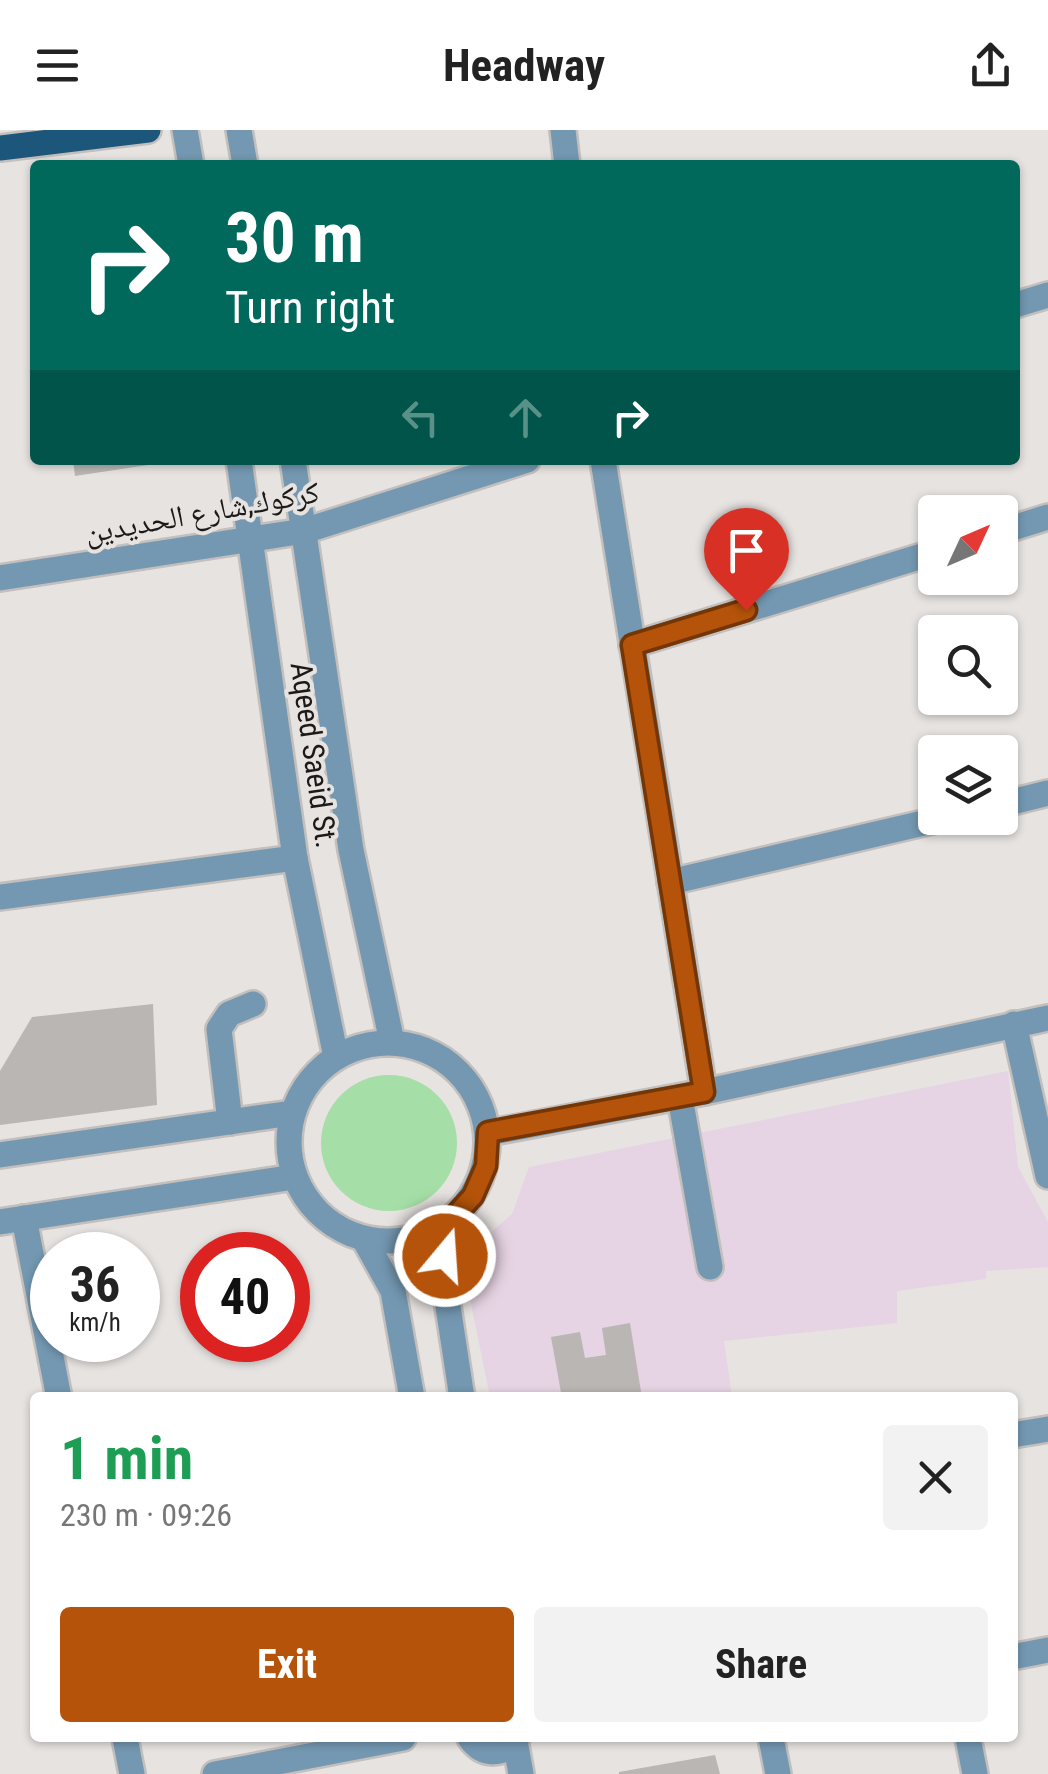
<!DOCTYPE html>
<html lang="en">
<head>
<meta charset="utf-8">
<style>
	body { margin:0; font-family:"Roboto Condensed","Noto Naskh Arabic",sans-serif; background:#f2f2f2; color:#222; height:100vh; display:flex; flex-direction:column; font-size:38px; white-space:nowrap }
	* { box-sizing:border-box; margin:0 }
	p { font-size:32px; color:#767676 }
	.icon { flex:none; width:55px; height:55px; fill:none; stroke:currentColor; stroke-width:2; stroke-linecap:round; stroke-linejoin:round }
	.map { position:relative; flex:1; overflow:hidden }
	.sheet { position:absolute; left:30px; top:1262px; width:988px; height:350px; display:flex; flex-direction:column; background:#fff; border-radius:10px; box-shadow:0 2px 8px #0004 }
	.sheet>* { flex:none }
	.top-card { position:absolute; left:30px; top:30px; width:990px; height:305px; border-radius:10px; box-shadow:0 2px 8px #0004; background:#00695c; color:#fff; overflow:hidden }
	.needle { width:65px; rotate:46deg }
	.buttons { position:absolute; left:918px; top:365px; display:grid; gap:20px }
	.buttons a { display:grid; place-items:center; width:100px; height:100px; border-radius:10px; background:#fff; box-shadow:0 2px 8px #0004; font-size:50px }
	.speed { position:absolute; left:30px; top:1102px; display:flex; gap:20px; font-size:50px; font-weight:700; text-align:center }
	.speed>* { display:grid; place-content:center; width:130px; height:130px; border-radius:50%; background:#fff; box-shadow:0 2px 8px #0004; line-height:1 }
	.speed small { font-size:25px; font-weight:400 }
	.speed .limit { border:15px solid #d22; background:#fff; color:#111 }
	.pin { position:absolute; display:grid; place-items:center; width:85px; height:85px; color:#fff; margin:-102px -42px; border-radius:50% 50% 50% 0; rotate:-45deg; box-shadow:0 0 10px #0007 }
	.pin .icon { rotate:45deg }
	.me { position:absolute; width:110px; margin:-55px; rotate:18deg; stroke-linejoin:round; filter:drop-shadow(0 0 8px #0008) }
	.turn { display:flex; align-items:center; gap:35px; height:210px; padding:0 30px; font-size:45px }
	.turn .icon { width:130px; height:130px; stroke-width:2.5 }
	.turn b { display:block; font-size:70px; line-height:85px }
	.lanes { display:flex; align-items:center; height:95px; padding:0 30px; background:#0003; justify-content:center; gap:50px; direction:ltr }
	.lanes .off { opacity:.35 }
	.round { display:grid; place-items:center; flex:none; width:105px; height:105px; border-radius:10px; background:#f2f2f2 }
	.head { display:flex; align-items:center; justify-content:space-between; height:170px; padding:0 30px }
	h1 { font-size:60px; font-weight:700; line-height:75px; color:#1e9e55 }
	.action { display:flex; gap:20px; margin-top:auto; padding:20px 30px }
	.action a { flex:1; height:115px; border-radius:10px; background:#b45309; color:#fff; font-size:40px; font-weight:700; line-height:115px; text-align:center }
	.action a+a { background:#f2f2f2; color:#222 }
	header { display:flex; justify-content:space-between; align-items:center; height:130px; padding:0 30px; background:#fff; font-size:45px; font-weight:700 }
	.map>svg:first-child { display:block }
</style>
</head>
<body>
<header><svg class="icon" aria-label="menu" viewBox="0 0 24 24"><path d="M4 6h16M4 12h16M4 18h16"/></svg>Headway<svg class="icon" aria-label="share" viewBox="0 0 24 24"><path d="M12 15V3M7 8l5-5 5 5M5 13v7h14v-7"/></svg></header>
<div class="map">
<svg width="1048" height="1644" viewBox="0 0 1048 1644">
	<rect width="100%" height="100%" fill="#e7e3e1"/>
	<!-- medical -->
	<polygon fill="#e6d3e3" points="1008,941 1018,1037 1048,1092 1048,1137 986,1141 986,1149 897,1161 897,1193 724,1211 732,1267 490,1267 467,1154 471,1128 481,1111 512,1084 529,1037"/>
	<!-- green -->
	<circle fill="#a5dea6" cx="389" cy="1013" r="68"/>
	<!-- building -->
	<g fill="#b9b6b4">
		<polygon points="73,330 168,330 168,332 75,346"/>
		<polygon points="153,874 157,975 0,995 0,941 32,887"/>
		<polygon points="630,1193 642,1268 562,1268 551,1207 580,1202 585,1228 606,1225 602,1198"/>
		<polygon points="715,1625 720,1644 619,1644 619,1642"/>
	</g>
	<g fill="none" stroke-linecap="round" stroke-linejoin="round">
		<defs>
			<g id="minor">
				<polyline points="185,0 191,35"/>
				<polyline points="239,0 245,35"/>
				<polyline points="563,0 567,35"/>
				<polyline points="1015,175 1048,165"/>
				<polyline points="239,330 295,728 336,927"/>
				<polyline points="293,330 351,720 392,912"/>
				<polyline points="603,330 704,962"/>
				<polyline points="1000,402 1048,387"/>
				<polyline points="0,448 304,401 527,330"/>
				<polyline points="632,515 935,422"/>
				<polyline points="1000,675 1048,663"/>
				<polyline points="670,752 945,688"/>
				<polyline points="0,767 295,728"/>
				<polyline points="1014,894 1048,1046"/>
				<circle cx="388" cy="1012" r="99"/>
				<polyline points="680,967 710,1137"/>
				<polyline points="230,992 219,899 229,884 253,874"/>
				<polyline points="488,1003 704,962 1048,888"/>
				<polyline points="0,1025 292,983"/>
				<polyline points="24,1088 59,1268"/>
				<polyline points="450,1091 445,1157 462,1268"/>
				<polyline points="0,1092 294,1047"/>
				<polyline points="364,1109 393,1161 412,1268"/>
				<polyline points="1012,1305 1048,1299"/>
				<polyline points="1012,1527 1048,1520"/>
				<polyline points="125,1608 132,1644"/>
				<path d="M 470,1608 C 483,1627 504,1626 517,1608"/>
				<polyline points="771,1608 778,1644"/>
				<polyline points="968,1608 975,1644"/>
				<polyline points="515,1611 521,1644"/>
				<polyline points="215,1644 403,1608"/>
			</g>
			<polyline id="major" points="0,18 148,0"/>
		</defs>
		<!-- minor casing -->
		<use href="#minor" stroke="#c2bfbd" stroke-width="30"/>
		<!-- major casing -->
		<use href="#major" stroke="#c2bfbd" stroke-width="30"/>
		<!-- minor -->
		<use href="#minor" stroke="#7498b2" stroke-width="25"/>
		<!-- major -->
		<use href="#major" stroke="#1c567a" stroke-width="25"/>
	</g>
	<g fill="none" stroke-linecap="round" stroke-linejoin="round">
		<defs>
			<polyline id="route" points="445,1126 450,1091 473,1066 486,1036 488,1002 704,962 632,515 746,480"/>
		</defs>
		<!-- route casing -->
		<use href="#route" stroke="#753606" stroke-width="25"/>
		<!-- route -->
		<use href="#route" stroke="#b45309" stroke-width="18"/>
	</g>
	<g text-anchor="middle" dominant-baseline="central" stroke-width="8" stroke-linejoin="round" paint-order="stroke">
		<!-- street labels -->
		<g font-size="30" fill="#1b1a19" stroke="#e7e3e1">
			<text transform="translate(202 382) rotate(-10)">كركوك,شارع الحديدين</text>
			<text transform="translate(314 625) rotate(82)">Aqeed Saeid St.</text>
		</g>
	</g>
</svg>
<div class="buttons">
<a><svg class="needle" viewBox="-14 -14 28 28"><path d="M0-13l5 13h-10z" fill="#e53935"/><path d="M0 13l5-13h-10z" fill="#767676"/></svg></a>
<a><svg class="icon" aria-label="search" viewBox="0 0 24 24"><circle cx="10" cy="10" r="6"/><path d="M15 15l6 6"/></svg></a>
<a><svg class="icon" aria-label="layers" viewBox="0 0 24 24"><path d="M12 4l9 5-9 5-9-5zM3 14l9 5 9-5"/></svg></a>
</div>
<div class="speed"><div>36<small>km/h</small></div><div class="limit">40</div></div>
<div class="pin" style="left:746px;top:480px;background:#d93025"><svg class="icon" aria-label="arrive" viewBox="0 0 24 24"><path d="M6 21V4h12l-3 4 3 4H6"/></svg></div>
<svg class="me" style="left:445px;top:1126px" viewBox="-20 -20 40 40"><circle r="17" fill="#b45309" stroke="#fff" stroke-width="3"/><path d="M0-11L8 9 0 5-8 9z" fill="#fff"/></svg>
<div class="top-card">
<div class="turn"><svg class="icon" aria-label="right" viewBox="0 0 24 24"><path d="M7 20v-9h11M14 6l5 5-5 5"/></svg><div><b>30 m</b>Turn right</div></div>
<div class="lanes"><svg class="icon off" aria-label="left" viewBox="0 0 24 24"><path d="M17 20v-9H6M10 6l-5 5 5 5"/></svg><svg class="icon off" aria-label="ahead" viewBox="0 0 24 24"><path d="M12 20V5M6 11l6-6 6 6"/></svg><svg class="icon" aria-label="right" viewBox="0 0 24 24"><path d="M7 20v-9h11M14 6l5 5-5 5"/></svg></div>
</div>
<section class="sheet">
<div class="head"><div><h1>1 min</h1><p>230 m · 09:26</p></div><a class="round"><svg class="icon" aria-label="close" viewBox="0 0 24 24"><path d="M6 6l12 12M18 6L6 18"/></svg></a></div>
<div class="action"><a>Exit</a><a>Share</a></div>
</section>
</div>
</body>
</html>
